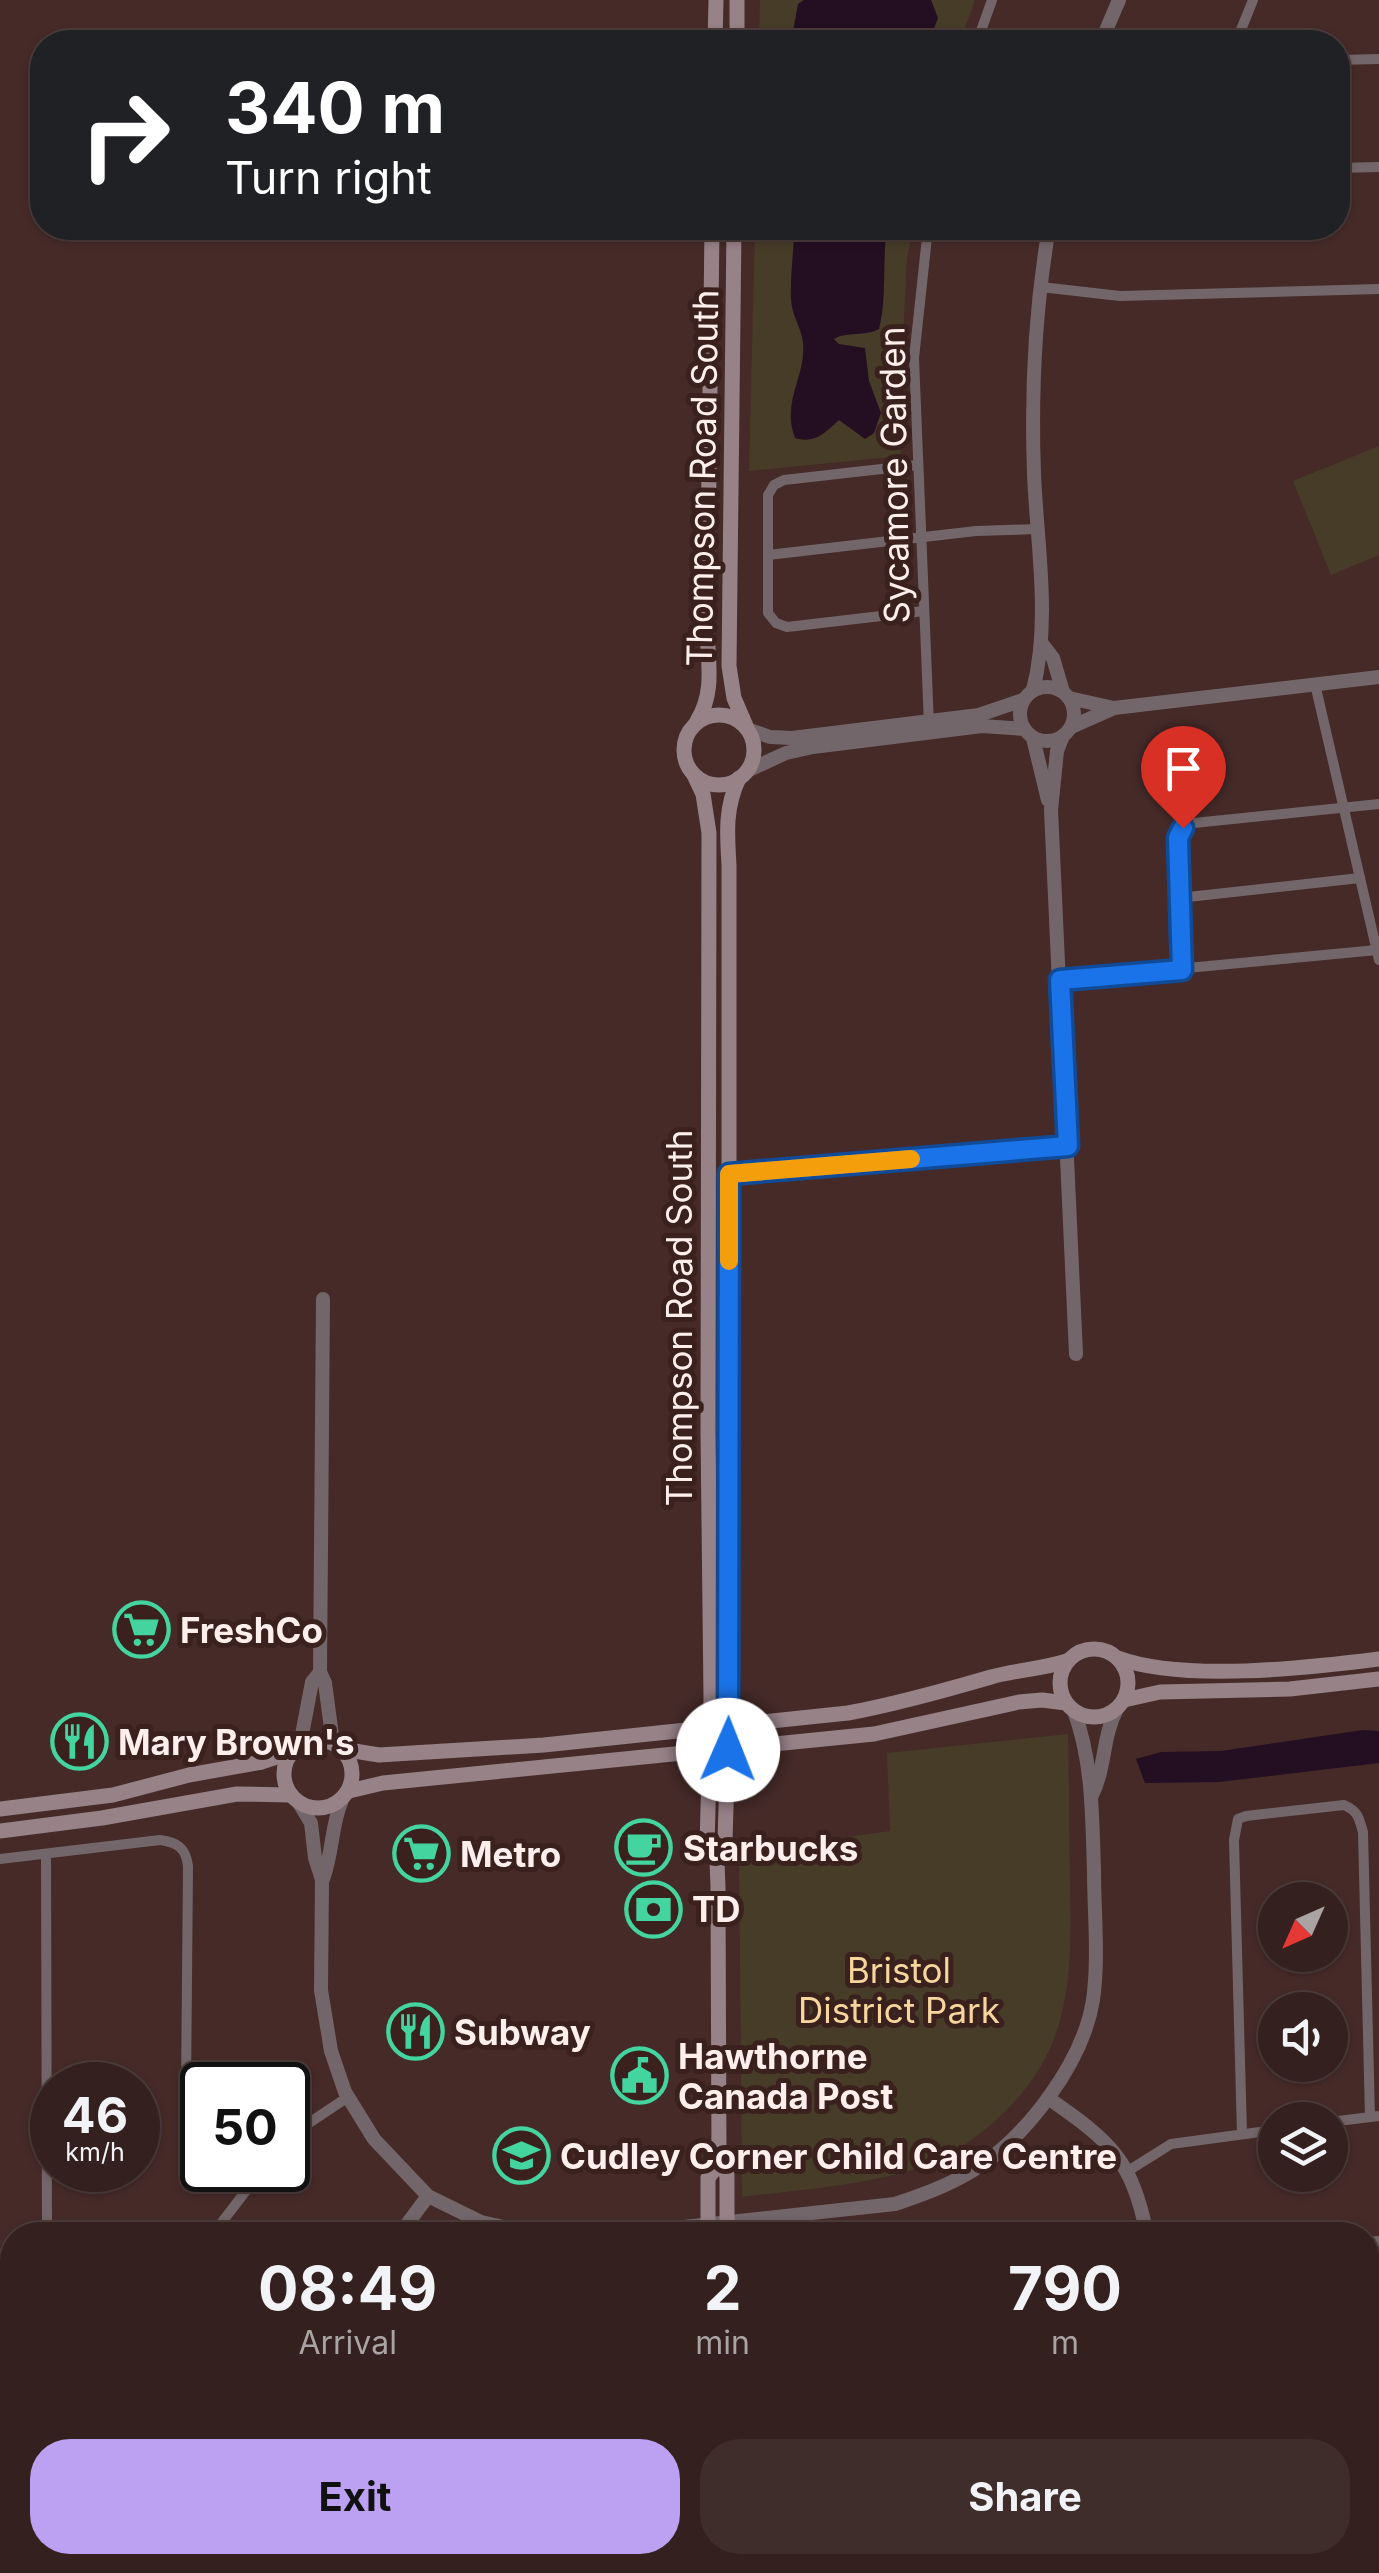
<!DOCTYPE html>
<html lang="en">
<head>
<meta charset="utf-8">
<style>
	body { margin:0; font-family:Inter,sans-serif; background:#3f2d2b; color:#f1f3f6; height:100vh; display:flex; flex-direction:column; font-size:38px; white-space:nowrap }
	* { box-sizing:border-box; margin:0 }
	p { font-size:32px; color:#a9a3a4 }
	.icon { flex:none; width:55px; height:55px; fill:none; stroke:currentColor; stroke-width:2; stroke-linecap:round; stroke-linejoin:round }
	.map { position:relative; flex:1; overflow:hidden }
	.side { position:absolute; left:0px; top:2222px; width:1380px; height:352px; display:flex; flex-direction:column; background:#34201e; border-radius:40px 40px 0 0; box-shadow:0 2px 8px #0004,0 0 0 2px #4e3e3c }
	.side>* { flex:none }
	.guide { position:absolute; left:30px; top:30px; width:1320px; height:210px; border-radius:40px; box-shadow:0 2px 8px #0004,0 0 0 2px #4e3e3c; background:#202124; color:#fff; overflow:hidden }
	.needle { width:65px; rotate:225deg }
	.fabs { position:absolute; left:1258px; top:1882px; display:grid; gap:20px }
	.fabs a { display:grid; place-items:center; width:90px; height:90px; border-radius:50%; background:#34201e; box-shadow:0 2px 8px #0004,0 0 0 2px #4e3e3c; font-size:50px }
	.speed { position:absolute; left:30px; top:2062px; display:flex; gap:20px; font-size:50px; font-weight:700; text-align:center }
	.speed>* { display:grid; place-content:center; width:130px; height:130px; border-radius:50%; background:#34201e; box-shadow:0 2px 8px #0004,0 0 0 2px #4e3e3c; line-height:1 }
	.speed small { font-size:25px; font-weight:400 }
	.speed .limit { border:5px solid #111; border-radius:15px; background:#fff; color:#111 }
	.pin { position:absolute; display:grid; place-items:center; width:85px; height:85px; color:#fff; margin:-102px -42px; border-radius:50% 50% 50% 0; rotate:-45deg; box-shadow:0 0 10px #0007 }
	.pin .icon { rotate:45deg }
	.me { position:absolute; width:110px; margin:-55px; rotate:1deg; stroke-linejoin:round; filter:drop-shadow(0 0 8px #0008) }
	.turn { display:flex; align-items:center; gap:35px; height:210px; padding:0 30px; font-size:45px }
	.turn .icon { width:130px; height:130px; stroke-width:2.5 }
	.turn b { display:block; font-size:70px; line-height:85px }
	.eta { display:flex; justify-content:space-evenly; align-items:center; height:170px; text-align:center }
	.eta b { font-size:60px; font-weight:700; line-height:70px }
	.primary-button { display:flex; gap:20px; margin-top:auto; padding:20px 30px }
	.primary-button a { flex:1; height:115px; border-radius:40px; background:#bca0f2; color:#111; font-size:40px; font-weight:700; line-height:115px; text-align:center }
	.primary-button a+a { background:#3f2d2b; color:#f1f3f6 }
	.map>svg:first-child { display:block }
</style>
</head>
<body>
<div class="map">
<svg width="1379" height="2573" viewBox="0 0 1379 2573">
	<rect width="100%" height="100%" fill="#452a28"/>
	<!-- green -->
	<g fill="#473c28">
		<polygon points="760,0 975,0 960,42 759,42"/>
		<polygon points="755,228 913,228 907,259 898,435 901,456 749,471"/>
		<polygon points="1379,446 1379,555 1331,575 1293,481"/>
		<path d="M 1068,1734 C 1069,1783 1069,1831 1070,1879 C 1072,1982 1073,2056 987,2128 C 969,2142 951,2156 929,2164 C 869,2186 804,2189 742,2197 L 739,1847 L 754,1850 L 890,1831 L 887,1753 Z"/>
		<polygon points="183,2563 304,2563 271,2573 173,2573 173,2567"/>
		<polygon points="1031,2563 1031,2562 1211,2563 1201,2573 1015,2573"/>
	</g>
	<!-- water -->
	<g fill="#240e22">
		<polygon points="804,0 931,0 938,18 929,42 791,42 798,4"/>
		<path d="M 794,228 L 887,228 C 882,260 887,300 879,329 C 864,337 847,331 834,339 L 839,344 L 865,348 L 869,381 L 881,413 L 874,433 L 865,439 L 839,420 C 825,433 815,444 795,438 C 780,399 810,372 802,337 C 799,324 792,315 791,299 C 790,276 794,251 794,228 Z"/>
		<polygon points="1363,1730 1379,1731 1379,1763 1219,1782 1145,1783 1136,1759 1161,1752 1221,1751"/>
	</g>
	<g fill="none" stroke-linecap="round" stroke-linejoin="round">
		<!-- minor -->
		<g stroke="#73666a" stroke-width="10">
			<polyline points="977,42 992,0"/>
			<polyline points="1236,42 1253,0"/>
			<polyline points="1338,60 1379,59"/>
			<polyline points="1338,168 1379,167"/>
			<polyline points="928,228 914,358 929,725"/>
			<polyline points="1041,287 1120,296 1379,289"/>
			<polyline points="917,465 784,480 774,485 768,495 768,613 776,623 787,627 924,611"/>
			<polyline points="768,555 976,531 1037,529"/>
			<polyline points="1315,684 1379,960"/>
			<polyline points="1179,898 1360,878"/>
			<polyline points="1182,970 1178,839 1183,828 1194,823 1379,804"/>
			<polyline points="1060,980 1377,950"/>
			<polyline points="729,1174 1068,1146"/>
			<polyline points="46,1854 47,2235"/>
			<path d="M 0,1859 L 160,1840 C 177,1842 186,1848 188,1866 L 186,2091 L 196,2120 L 202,2128"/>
			<polyline points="1330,2122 1379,2116"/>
			<path d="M 1242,2134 L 1234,1840 L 1238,1819 L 1246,1816 L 1344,1805 C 1358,1811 1359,1818 1363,1832 L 1370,2117"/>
			<polyline points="288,2137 348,2097"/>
			<polyline points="1128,2171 1171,2144 1275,2130"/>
			<polyline points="212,2235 262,2170"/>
			<polyline points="1368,2242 1379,2241"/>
			<polyline points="0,2270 12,2269"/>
			<polyline points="1368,2357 1379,2355"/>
			<polyline points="1368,2478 1379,2473"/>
			<polyline points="1368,2502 1379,2516"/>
			<polyline points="6,2573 12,2561"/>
			<polyline points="344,2573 370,2569 481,2573"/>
			<polyline points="490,2573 603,2562"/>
			<polyline points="982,2573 1001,2562"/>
			<polyline points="1228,2573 1239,2562"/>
		</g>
		<!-- tertiary -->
		<g stroke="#73666a" stroke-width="14">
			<polyline points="1101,42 1119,0"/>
			<polyline points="1043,645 1053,658 1063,692"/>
			<circle cx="1047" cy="714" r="27"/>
			<path d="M 1033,690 C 1051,620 1037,546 1034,474 C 1031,392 1035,309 1049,228"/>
			<polyline points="1069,698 1114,708"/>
			<polyline points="1071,727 1114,708 1379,677"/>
			<polyline points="750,730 770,737 792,738 979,715 1023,700"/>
			<polyline points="1063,736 1057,751 1051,810 1076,1354"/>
			<polyline points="1033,738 1048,800"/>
			<polyline points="747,771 786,753 813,747 982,726 1024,729"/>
			<polyline points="320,1672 323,1299"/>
			<polyline points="300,1745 312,1682 320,1672 325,1683 333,1743"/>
			<path d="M 1092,1795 C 1106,1767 1102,1737 1117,1709"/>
			<polyline points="299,1803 311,1823 315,1858 322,1880 321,1990 331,2051 345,2092 374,2139 428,2196 481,2222 540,2235"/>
			<path d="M 323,1879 C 333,1853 331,1825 342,1800"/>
			<path d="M 1048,2098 C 1110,2141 1132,2159 1147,2235"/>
			<polyline points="399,2235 428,2196"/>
			<path d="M 609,2235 L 895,2204 C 922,2195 947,2186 972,2171 C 1026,2138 1083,2063 1093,2000 C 1099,1957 1094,1913 1094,1870 C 1092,1817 1093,1762 1074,1711"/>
			<polyline points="0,2417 12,2411"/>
			<polyline points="1260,2562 1269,2573"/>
		</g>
		<!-- secondary -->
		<g stroke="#978288" stroke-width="15">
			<polyline points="715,42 716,0"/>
			<polyline points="737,42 737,0"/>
			<polyline points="734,228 729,666 734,698 746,726"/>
			<circle cx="719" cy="750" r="35"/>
			<path d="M 697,721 C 715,692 708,663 707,630 L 712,228"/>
			<polyline points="694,775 703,794 709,833 708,1432 711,1699 707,1845 717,1861 718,1887 719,2163 727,2175 727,2235"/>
			<circle cx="1094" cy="1683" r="34"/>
			<path d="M 1118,1658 C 1183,1682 1308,1668 1379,1659"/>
			<polyline points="1124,1700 1160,1692 1290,1689 1379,1679"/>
			<circle cx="318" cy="1774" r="34"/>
			<path d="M 342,1749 L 379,1755 L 544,1745 L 848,1713 C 897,1704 943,1691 991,1677 C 1016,1670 1042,1669 1067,1661"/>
			<polyline points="349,1791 383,1783 874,1734 1019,1702 1042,1700 1066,1703"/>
			<polyline points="0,1809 113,1795 189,1775 262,1762 292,1752"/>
			<polyline points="0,1831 102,1818 237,1794 291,1795"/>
			<path d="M 717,1861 L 725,1841 L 729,1707 L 729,865 C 727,832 725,808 739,778"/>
			<polyline points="708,2235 708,2178 719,2163"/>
			<polyline points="715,2573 715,2562"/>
		</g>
	</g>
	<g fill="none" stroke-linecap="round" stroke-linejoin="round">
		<defs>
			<polyline id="route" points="728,1750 729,1174 1068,1146 1060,980 1182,970 1178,838 1183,828"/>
		</defs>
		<!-- route casing -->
		<use href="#route" stroke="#114b97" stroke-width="25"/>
		<!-- route -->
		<use href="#route" stroke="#1a73e8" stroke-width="18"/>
		<!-- slow -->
		<polyline stroke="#f59e0b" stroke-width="18" points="729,1261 729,1174 911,1159"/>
	</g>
	<!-- icons -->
	<defs>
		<symbol id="supermarket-ring" viewBox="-11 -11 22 22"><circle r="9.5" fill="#3a211e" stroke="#44d49f" stroke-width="1.5"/><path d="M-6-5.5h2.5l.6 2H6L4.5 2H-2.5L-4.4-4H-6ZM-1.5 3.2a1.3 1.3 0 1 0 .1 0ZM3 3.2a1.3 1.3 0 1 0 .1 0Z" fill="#44d49f"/></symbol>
		<symbol id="restaurant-ring" viewBox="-11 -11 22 22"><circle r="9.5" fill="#3a211e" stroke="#44d49f" stroke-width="1.5"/><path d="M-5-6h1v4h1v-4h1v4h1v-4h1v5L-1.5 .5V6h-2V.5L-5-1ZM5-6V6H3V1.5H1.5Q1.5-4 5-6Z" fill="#44d49f"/></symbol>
		<symbol id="cafe-ring" viewBox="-11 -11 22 22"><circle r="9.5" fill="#3a211e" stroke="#44d49f" stroke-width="1.5"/><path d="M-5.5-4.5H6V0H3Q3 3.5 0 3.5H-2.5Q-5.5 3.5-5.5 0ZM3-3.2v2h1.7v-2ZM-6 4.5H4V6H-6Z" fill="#44d49f"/></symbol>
		<symbol id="bank-ring" viewBox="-11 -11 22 22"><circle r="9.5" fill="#3a211e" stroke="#44d49f" stroke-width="1.5"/><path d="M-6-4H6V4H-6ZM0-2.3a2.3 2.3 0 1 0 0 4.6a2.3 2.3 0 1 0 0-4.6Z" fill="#44d49f"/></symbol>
		<symbol id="civic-ring" viewBox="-11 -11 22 22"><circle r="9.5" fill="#3a211e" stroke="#44d49f" stroke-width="1.5"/><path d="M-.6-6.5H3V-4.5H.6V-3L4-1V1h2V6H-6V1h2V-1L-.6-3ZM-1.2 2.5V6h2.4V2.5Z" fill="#44d49f"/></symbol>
		<symbol id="school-ring" viewBox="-11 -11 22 22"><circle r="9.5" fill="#3a211e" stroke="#44d49f" stroke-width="1.5"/><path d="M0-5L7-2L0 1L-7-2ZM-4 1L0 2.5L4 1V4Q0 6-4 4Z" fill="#44d49f"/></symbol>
	</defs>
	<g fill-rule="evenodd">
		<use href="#supermarket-ring" x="110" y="1598" width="63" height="63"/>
		<use href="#restaurant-ring" x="48" y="1710" width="63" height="63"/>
		<use href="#cafe-ring" x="612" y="1816" width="63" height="63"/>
		<use href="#supermarket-ring" x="390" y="1822" width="63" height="63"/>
		<use href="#bank-ring" x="622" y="1878" width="63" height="63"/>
		<use href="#restaurant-ring" x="384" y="2000" width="63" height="63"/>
		<use href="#civic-ring" x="608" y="2044" width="63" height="63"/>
		<use href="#school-ring" x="490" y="2124" width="63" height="63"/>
	</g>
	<g text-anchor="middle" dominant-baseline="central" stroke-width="10" stroke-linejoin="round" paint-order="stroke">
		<!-- street labels -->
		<g font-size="35" fill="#feefed" stroke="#3a211e">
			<text transform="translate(894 475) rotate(-91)">Sycamore Garden</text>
			<text transform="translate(702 478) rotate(-89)">Thompson Road South</text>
			<text transform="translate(679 1318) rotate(-90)">Thompson Road South</text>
		</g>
		<!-- poi labels -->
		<g font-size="35" font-weight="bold" fill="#feefed" stroke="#3a211e" text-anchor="start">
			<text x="180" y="1630">FreshCo</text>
			<text x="118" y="1742">Mary Brown's</text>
			<text x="683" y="1848">Starbucks</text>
			<text x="460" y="1854">Metro</text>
			<text x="692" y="1909">TD</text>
			<text x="454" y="2032">Subway</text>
			<text x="678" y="2056">Hawthorne<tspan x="678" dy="40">Canada Post</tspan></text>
			<text x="560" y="2156">Cudley Corner Child Care Centre</text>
		</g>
		<!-- park labels -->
		<g font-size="35" fill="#f6d69d" stroke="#3a211e">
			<text x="899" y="1970">Bristol<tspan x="899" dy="40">District Park</tspan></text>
		</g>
	</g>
</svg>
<div class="fabs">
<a><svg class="needle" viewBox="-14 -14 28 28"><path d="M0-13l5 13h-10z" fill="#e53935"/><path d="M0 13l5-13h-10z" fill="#a9a3a4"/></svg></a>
<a><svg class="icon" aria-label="sound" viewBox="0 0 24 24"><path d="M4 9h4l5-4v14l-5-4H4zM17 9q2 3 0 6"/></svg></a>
<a><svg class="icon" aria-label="layers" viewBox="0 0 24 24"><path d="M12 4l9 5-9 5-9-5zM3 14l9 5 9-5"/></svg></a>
</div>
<div class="speed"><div>46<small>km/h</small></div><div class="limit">50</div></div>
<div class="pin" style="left:1183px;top:828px;background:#d93025"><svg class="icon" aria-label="arrive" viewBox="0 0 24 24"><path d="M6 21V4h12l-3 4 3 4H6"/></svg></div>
<svg class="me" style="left:728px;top:1750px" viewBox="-20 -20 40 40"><circle r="19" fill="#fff"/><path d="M0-13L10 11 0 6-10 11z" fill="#1a73e8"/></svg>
<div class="guide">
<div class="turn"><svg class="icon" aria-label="right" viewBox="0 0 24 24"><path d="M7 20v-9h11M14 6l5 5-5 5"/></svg><div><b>340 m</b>Turn right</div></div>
</div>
<section class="side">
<div class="eta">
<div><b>08:49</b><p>Arrival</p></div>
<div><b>2</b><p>min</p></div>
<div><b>790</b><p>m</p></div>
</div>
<div class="primary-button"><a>Exit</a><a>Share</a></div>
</section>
</div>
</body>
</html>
